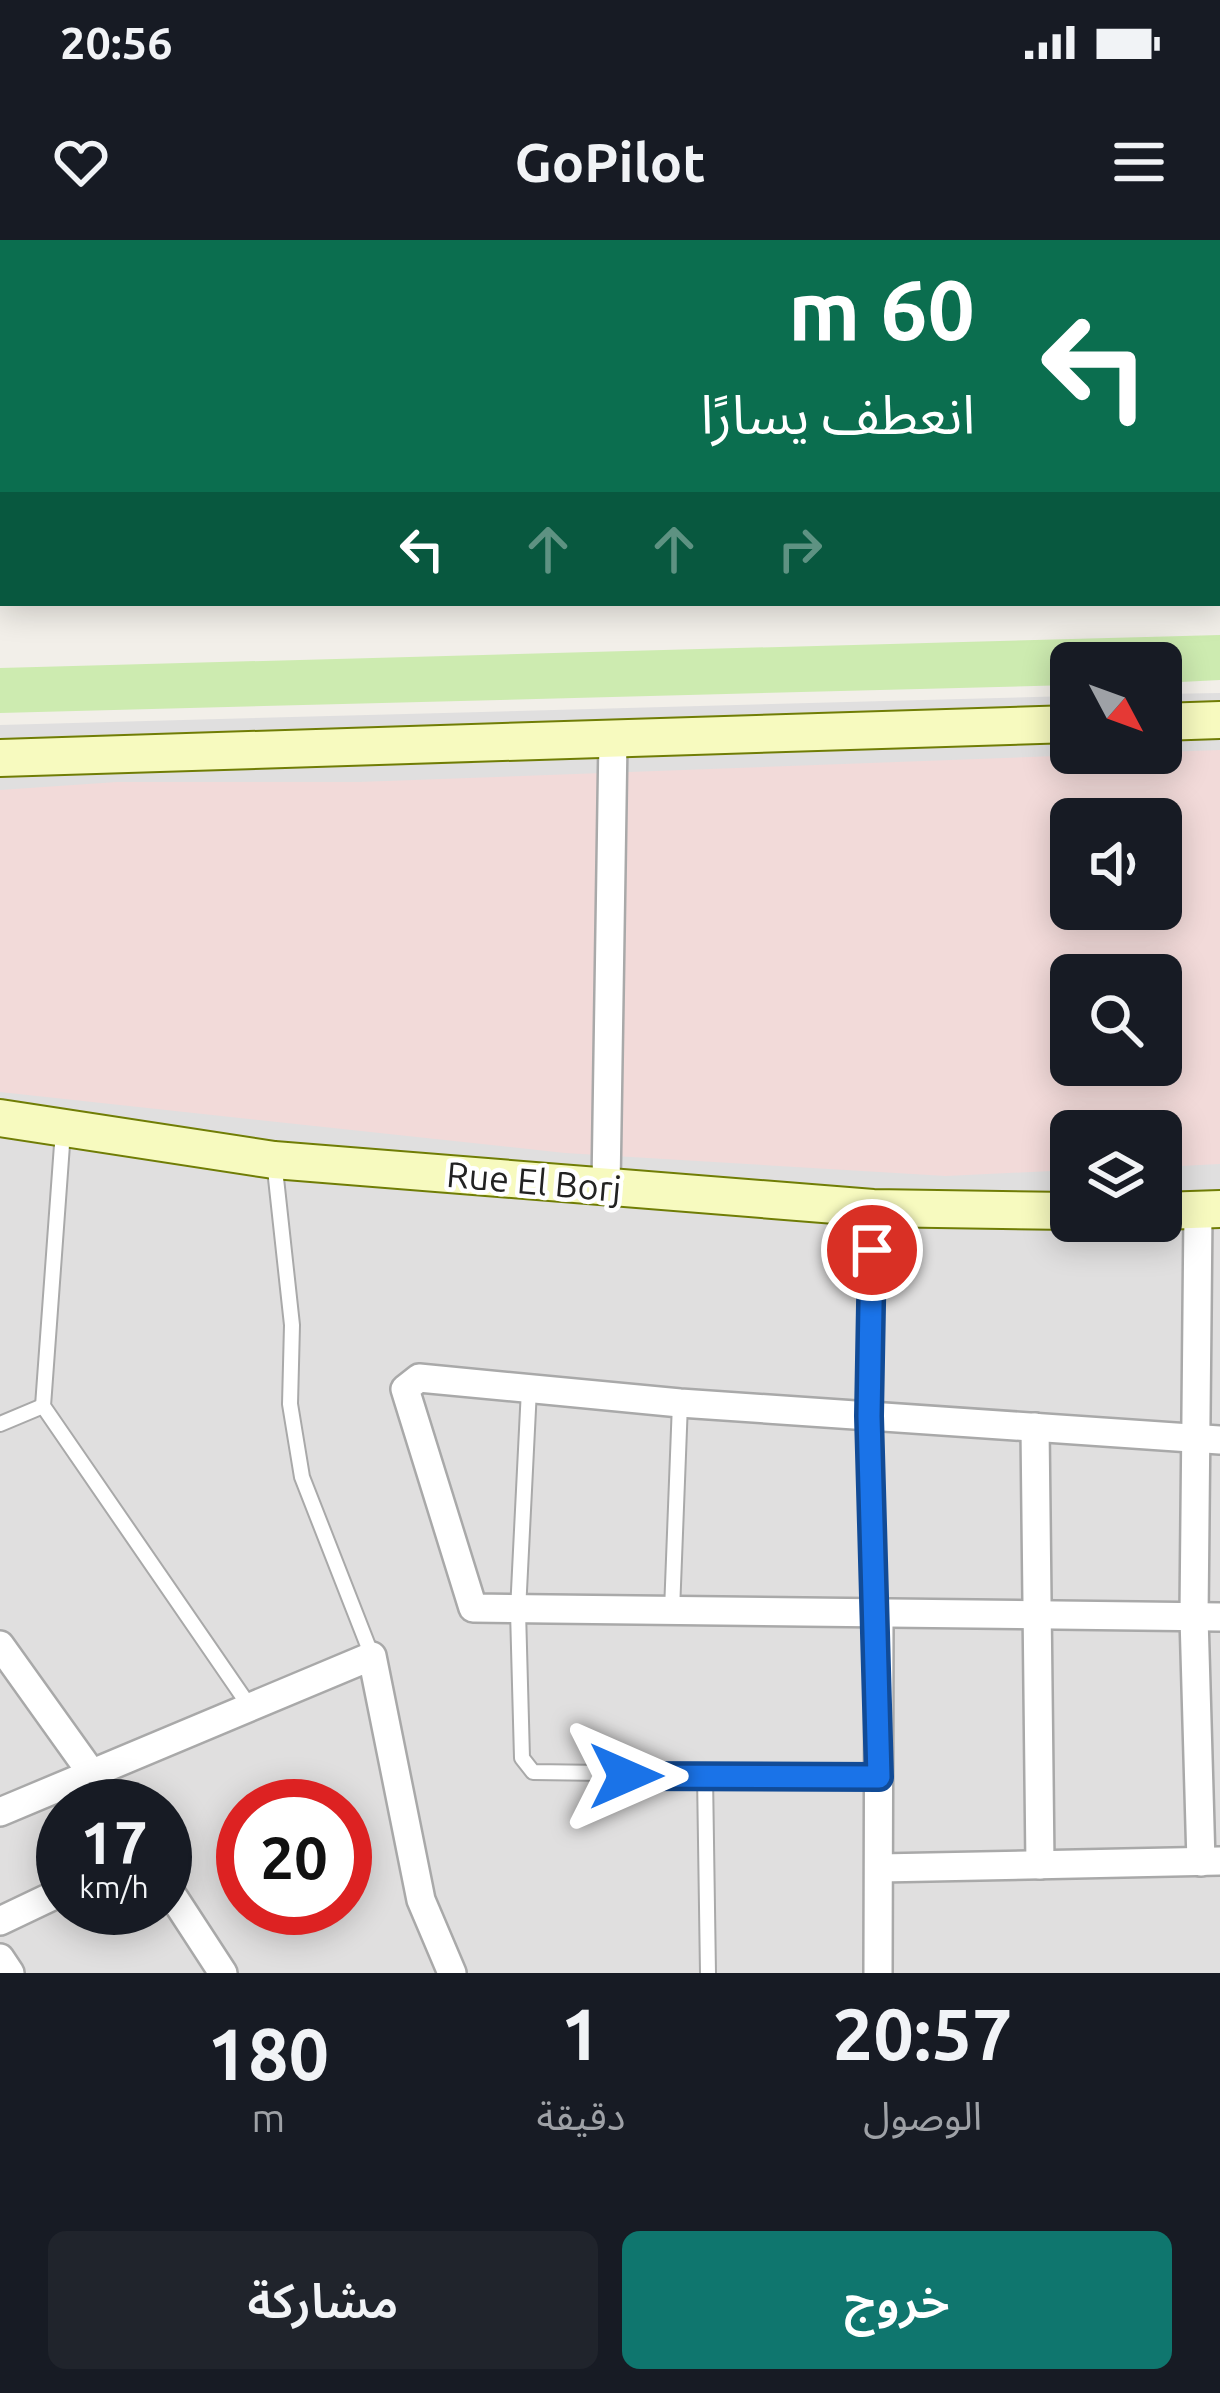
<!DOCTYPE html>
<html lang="ar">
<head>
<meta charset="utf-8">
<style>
	body { margin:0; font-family:Ubuntu,"Noto Sans Arabic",sans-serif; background:#20242c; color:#f1f3f6; direction:rtl; height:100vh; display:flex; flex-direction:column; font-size:45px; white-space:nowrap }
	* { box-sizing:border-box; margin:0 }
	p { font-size:39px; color:#9ea1a6 }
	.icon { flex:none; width:66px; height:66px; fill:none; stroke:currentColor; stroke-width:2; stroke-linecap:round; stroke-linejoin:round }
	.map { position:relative; height:1733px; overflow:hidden; direction:ltr }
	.sheet { display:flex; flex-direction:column; background:#171b24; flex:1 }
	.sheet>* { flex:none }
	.guide { position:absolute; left:0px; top:0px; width:1221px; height:366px; box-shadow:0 6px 30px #0003; direction:rtl; background:#0b6e4f; color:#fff; overflow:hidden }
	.needle { width:78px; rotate:131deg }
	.tools { position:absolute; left:1050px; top:402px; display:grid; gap:24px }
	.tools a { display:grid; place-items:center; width:132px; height:132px; border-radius:18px; background:#171b24; box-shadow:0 6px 30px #0003; font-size:60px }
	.speed { position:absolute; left:36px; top:1539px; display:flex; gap:24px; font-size:60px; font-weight:700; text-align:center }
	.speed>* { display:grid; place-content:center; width:156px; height:156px; border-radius:50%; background:#171b24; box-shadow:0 6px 30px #0003; line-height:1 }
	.speed small { font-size:30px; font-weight:400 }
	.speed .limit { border:18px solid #d22; background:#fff; color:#111 }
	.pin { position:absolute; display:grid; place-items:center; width:102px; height:102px; color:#fff; margin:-51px; border:6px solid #fff; border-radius:50%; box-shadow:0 3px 12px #0007 }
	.me { position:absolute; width:132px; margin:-66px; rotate:90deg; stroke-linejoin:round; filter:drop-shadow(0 0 9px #0008) }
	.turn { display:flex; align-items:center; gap:42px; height:252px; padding:0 48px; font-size:54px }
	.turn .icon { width:156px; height:156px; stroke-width:2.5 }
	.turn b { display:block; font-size:84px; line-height:102px }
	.lanes { display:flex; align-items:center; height:114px; padding:0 48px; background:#0003; justify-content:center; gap:60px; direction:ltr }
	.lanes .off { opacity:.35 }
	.eta { display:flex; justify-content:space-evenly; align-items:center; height:204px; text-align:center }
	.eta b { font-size:72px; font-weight:600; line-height:84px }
	.action { display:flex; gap:24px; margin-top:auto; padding:24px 48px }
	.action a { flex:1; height:138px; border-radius:18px; background:#0f766e; color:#fff; font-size:48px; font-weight:600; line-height:138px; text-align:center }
	.action a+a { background:#20242c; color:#f1f3f6 }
	.status { display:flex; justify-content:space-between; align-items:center; height:84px; padding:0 60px; background:#171b24; direction:ltr }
	.status svg { height:33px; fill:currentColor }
	header { display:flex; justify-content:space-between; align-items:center; height:156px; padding:0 48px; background:#171b24; font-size:54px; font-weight:600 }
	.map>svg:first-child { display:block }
</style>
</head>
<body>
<div class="status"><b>20:56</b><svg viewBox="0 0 49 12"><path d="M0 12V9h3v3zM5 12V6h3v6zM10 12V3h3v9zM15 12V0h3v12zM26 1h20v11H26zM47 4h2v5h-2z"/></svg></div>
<header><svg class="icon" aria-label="menu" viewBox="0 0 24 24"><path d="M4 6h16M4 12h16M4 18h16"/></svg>GoPilot<svg class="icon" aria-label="heart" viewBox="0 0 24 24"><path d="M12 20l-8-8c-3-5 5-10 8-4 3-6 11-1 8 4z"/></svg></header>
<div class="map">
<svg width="1220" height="1733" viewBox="0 0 1220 1733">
	<rect width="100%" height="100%" fill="#f2efe9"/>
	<!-- residential -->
	<path fill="#e0dfdf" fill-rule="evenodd" d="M 1220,453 L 1220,1733 L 0,1733 L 0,485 L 1071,456 L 1071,513 L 1161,513 L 1161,454 ZM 1071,579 L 1161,579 L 1161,669 L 1071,669 ZM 1071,735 L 1161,735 L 1161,825 L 1071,825 ZM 1071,891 L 1161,891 L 1161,981 L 1071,981 ZM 63,1566 L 165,1566 L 165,1668 L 63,1668 ZM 243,1566 L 345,1566 L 345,1668 L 243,1668 Z"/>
	<!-- commercial -->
	<path fill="#f2dad9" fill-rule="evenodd" d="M 1220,510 L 1220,924 L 1161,927 L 1161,891 L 1071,891 L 1071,930 L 946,936 L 565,913 L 0,852 L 0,550 L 117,542 L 359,542 ZM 1071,579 L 1161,579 L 1161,669 L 1071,669 ZM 1071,735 L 1161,735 L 1161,825 L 1071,825 Z"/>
	<!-- grass -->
	<polygon fill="#cdebb0" points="1220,395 1220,440 1161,443 1161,423 1071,423 1071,445 0,473 0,428"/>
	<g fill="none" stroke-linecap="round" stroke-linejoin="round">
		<!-- river -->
		<g stroke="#aad3df" stroke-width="51">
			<polyline points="1218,56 1220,57"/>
			<polyline points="0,145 3,145"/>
		</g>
		<defs>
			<g id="lane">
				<polyline points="63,891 43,1166 250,1467"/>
				<polyline points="274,920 292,1085 290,1164 302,1237 372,1416"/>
				<polyline points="873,968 870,1176 879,1372"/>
				<polyline points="529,1149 518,1371 522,1518 533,1532 879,1537"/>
				<polyline points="0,1184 43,1166"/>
				<polyline points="672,1371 680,1163"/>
				<polyline points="705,1536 708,1733"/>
			</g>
			<g id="street">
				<polyline points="606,947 613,499"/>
				<polyline points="1198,972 1194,1377 1201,1622"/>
				<polyline points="1035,1187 1040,1625"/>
				<polyline points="1220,1200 680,1163 419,1138 405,1149 473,1368 1220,1377"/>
				<polyline points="0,1405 115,1566"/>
				<polyline points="0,1572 372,1416 421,1660 452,1733"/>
				<polyline points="880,1628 1220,1621"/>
				<polyline points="165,1644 223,1733"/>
				<polyline points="0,1681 63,1651"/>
				<polyline points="0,1718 10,1733"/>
				<polyline points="878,1733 879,1372"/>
			</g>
			<g id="secondary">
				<polyline points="1161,482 1220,480"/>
				<polyline points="0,518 1071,484"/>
				<polyline points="0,878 274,920 873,968 1071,971"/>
				<polyline points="1161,971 1220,969"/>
			</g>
		</defs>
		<!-- lane casing -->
		<use href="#lane" stroke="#a9a9a9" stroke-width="18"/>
		<!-- street casing -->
		<use href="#street" stroke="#a9a9a9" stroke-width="32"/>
		<!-- secondary casing -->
		<use href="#secondary" stroke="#707d05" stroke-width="40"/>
		<!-- lane -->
		<use href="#lane" stroke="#fff" stroke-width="14"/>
		<!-- street -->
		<use href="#street" stroke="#fff" stroke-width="27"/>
		<!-- secondary -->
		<use href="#secondary" stroke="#f7fabf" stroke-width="36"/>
	</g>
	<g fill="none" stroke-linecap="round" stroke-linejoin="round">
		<defs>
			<polyline id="route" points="626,1536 879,1537 869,1176 872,1010"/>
		</defs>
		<!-- route casing -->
		<use href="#route" stroke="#114b97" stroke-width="30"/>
		<!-- route -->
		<use href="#route" stroke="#1a73e8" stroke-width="21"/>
	</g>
	<g text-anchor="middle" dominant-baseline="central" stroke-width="9" stroke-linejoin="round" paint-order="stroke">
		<!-- street labels -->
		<g font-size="36" fill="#222" stroke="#fff">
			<text transform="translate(534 941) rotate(5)">Rue El Borj</text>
		</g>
	</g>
</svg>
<div class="tools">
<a><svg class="needle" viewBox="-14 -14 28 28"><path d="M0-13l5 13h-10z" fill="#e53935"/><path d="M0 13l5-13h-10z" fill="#9ea1a6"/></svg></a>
<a><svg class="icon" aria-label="sound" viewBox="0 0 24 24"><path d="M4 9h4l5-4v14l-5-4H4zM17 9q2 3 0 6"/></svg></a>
<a><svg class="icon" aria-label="search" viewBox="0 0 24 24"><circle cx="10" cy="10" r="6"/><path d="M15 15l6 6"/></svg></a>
<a><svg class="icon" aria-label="layers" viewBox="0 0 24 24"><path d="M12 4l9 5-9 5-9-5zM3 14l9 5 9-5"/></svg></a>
</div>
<div class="speed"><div>17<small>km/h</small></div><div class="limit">20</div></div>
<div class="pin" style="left:872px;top:1010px;background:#d93025"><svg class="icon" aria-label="arrive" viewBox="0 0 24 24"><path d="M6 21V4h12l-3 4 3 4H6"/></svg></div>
<svg class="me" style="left:626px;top:1536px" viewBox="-20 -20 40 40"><path d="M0-17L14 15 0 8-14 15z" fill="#1a73e8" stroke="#fff" stroke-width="4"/></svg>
<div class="guide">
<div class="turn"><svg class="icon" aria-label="left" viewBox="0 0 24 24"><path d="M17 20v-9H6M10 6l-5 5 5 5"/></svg><div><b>60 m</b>انعطف يسارًا</div></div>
<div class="lanes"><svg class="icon" aria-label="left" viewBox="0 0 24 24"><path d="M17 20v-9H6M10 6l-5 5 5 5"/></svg><svg class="icon off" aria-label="ahead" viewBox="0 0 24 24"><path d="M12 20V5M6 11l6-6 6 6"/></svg><svg class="icon off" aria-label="ahead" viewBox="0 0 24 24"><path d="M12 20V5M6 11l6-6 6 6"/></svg><svg class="icon off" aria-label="right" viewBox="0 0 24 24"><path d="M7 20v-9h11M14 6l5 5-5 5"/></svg></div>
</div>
</div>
<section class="sheet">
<div class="eta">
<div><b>20:57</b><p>الوصول</p></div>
<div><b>1</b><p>دقيقة</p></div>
<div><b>180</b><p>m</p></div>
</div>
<div class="action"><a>خروج</a><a>مشاركة</a></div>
</section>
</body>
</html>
